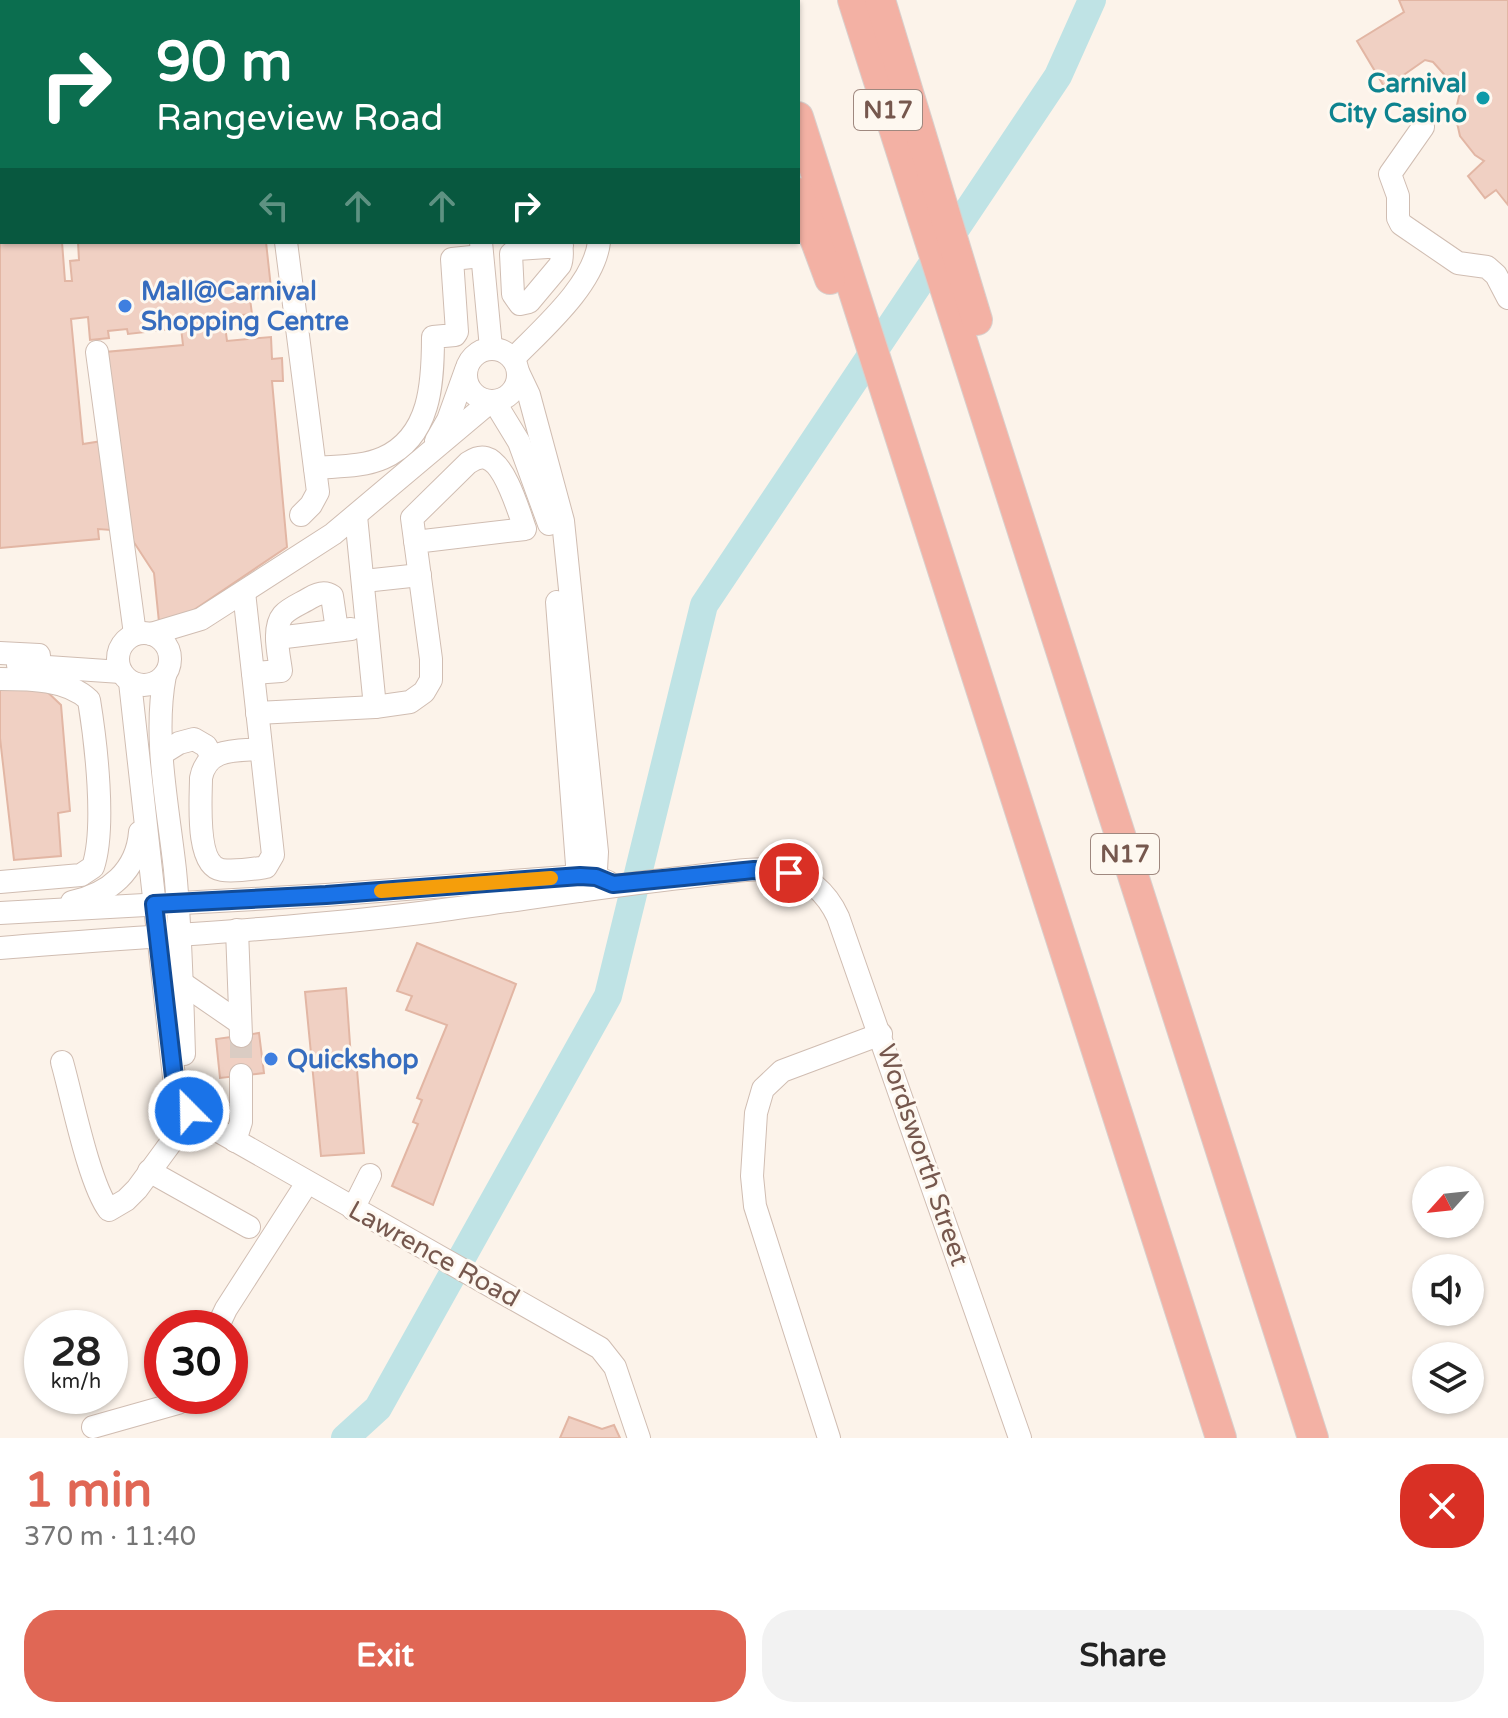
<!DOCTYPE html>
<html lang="en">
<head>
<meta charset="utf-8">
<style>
	body { margin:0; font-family:"Varela Round",sans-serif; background:#f2f2f2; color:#222; height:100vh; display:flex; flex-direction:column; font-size:30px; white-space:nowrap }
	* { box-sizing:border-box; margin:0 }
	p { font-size:26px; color:#767676 }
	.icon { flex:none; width:44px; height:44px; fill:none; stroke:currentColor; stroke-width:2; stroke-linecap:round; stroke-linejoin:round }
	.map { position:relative; height:1438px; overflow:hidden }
	.panel { display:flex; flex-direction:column; background:#fff; flex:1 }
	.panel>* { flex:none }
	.guide { position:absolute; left:0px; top:0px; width:800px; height:244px; box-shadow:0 2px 6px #0004; background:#0b6e4f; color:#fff; overflow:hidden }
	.needle { width:52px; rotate:243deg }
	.controls { position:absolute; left:1412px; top:1166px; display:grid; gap:16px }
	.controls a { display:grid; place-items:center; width:72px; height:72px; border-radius:50%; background:#fff; box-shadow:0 2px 6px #0004; font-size:40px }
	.speed { position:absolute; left:24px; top:1310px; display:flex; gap:16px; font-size:40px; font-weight:700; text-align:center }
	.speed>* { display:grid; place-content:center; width:104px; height:104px; border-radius:50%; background:#fff; box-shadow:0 2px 6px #0004; line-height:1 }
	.speed small { font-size:20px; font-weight:400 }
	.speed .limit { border:12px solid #d22; background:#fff; color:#111 }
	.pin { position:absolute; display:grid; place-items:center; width:68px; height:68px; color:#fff; margin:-34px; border:4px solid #fff; border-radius:50%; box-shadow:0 2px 8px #0007 }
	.me { position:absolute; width:88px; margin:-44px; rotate:337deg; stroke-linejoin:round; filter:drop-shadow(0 0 6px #0008) }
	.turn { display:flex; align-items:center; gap:28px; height:168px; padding:0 24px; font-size:36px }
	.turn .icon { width:104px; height:104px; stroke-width:2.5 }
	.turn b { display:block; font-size:56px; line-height:68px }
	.lanes { display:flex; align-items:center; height:76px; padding:0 24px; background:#0003; justify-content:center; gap:40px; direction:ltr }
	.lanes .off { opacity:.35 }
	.round { display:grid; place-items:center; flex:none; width:84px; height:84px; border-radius:32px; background:#f2f2f2 }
	.overview { display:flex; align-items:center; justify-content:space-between; height:136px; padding:0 24px }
	h1 { font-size:48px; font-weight:700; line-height:60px; color:#e06755 }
	.action { display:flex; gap:16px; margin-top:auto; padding:16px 24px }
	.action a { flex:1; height:92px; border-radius:32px; background:#e06755; color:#fff; font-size:32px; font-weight:700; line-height:92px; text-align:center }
	.action a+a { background:#f2f2f2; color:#222 }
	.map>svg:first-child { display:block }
</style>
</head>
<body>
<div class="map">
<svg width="1508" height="1438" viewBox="0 0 1508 1438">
	<rect width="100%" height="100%" fill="#fcf3ea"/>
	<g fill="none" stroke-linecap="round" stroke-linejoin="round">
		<!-- river -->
		<polyline stroke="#bfe3e5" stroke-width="28" points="345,1438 378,1408 608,996 704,605 1058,76 1092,0"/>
	</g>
	<!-- building -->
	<g fill="#f0d0c3" stroke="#e2b6a4" stroke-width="2">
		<polygon points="0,0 30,2 2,2 2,242 62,242 65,281 72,281 70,261 79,260 78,242 266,242 272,297 250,299 252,314 243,315 244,324 225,326 227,341 271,337 272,359 282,358 283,381 272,381 287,547 176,622 159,622 154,573 120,521 105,352 183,345 181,328 128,334 127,329 108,331 109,338 90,340 88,317 71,319 83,444 102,441 111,530 98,529 99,539 0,548"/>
		<polygon points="56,0 225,0 225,2 57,2"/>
		<polygon points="1399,0 1508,0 1508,205 1496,190 1485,198 1468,176 1484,161 1475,155 1460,136 1455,114 1460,92 1433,62 1425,60 1385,88 1357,41 1404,12"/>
		<polygon points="0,683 39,684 61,705 70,811 58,813 61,856 14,860 0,738"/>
		<polygon points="417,943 516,984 433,1205 392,1186 418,1124 413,1122 422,1100 417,1098 447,1025 406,1010 412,996 397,991"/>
		<polygon points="346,988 351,1058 356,1058 364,1153 321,1156 305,992"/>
		<polygon points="259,1033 264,1073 220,1078 216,1039"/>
		<polygon points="569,1417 602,1429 614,1425 620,1438 560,1438"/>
	</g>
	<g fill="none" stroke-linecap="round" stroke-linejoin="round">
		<!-- minor-tunnel -->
		<polyline stroke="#daccc3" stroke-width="22" stroke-dasharray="22 11" stroke-linecap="butt" points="241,1036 241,1075"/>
		<defs>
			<g id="minor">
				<polyline points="267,0 268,2"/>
				<polyline points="458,0 458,2"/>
				<polyline points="615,2 616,0"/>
				<polyline points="1423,127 1390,174 1398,196 1398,218 1401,224 1458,263 1487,267 1496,275 1508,298"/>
				<polyline points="286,242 318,492 311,505 301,515"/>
				<polyline points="481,242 491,348"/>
				<path d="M 561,242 C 562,249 563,258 560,265 L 529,302 L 520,304 L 513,294 L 511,254 L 517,249 L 562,246"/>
				<circle cx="492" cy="375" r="26"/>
				<polyline points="97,352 135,634"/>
				<path d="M 513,359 C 542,329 594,285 599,242"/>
				<polyline points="519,374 529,395 563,521 597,852 595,888"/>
				<polyline points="494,401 519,442 549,524"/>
				<polyline points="436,441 448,420 466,370"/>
				<path d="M 315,468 C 337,466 363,467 383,458 C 431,437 433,382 433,337 L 455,335 L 457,332 L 452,259 L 482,256"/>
				<polyline points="356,516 375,707"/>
				<polyline points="364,581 420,575"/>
				<path d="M 244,592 L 273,855 L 266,867 C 253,869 235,872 222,870 C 195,866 201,799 201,778 C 207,747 236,751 261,749"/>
				<polyline points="557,602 579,891"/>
				<circle cx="144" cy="659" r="26"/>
				<polyline points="151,634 201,619 333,534 491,401"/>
				<polyline points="277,638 351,629"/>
				<polyline points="0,653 39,655"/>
				<polyline points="18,665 121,672"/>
				<path d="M 253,673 L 281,671 C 279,655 272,628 283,615 C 289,608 302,603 310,598 C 318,593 325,591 332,596 L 337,630"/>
				<path d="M 165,675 C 153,738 168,806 175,870 C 181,931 182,992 184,1054"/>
				<path d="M 0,679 C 30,679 67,679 89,700 C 96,743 106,828 93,867 L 81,875 L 0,882"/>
				<polyline points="130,682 175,1086 181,1101 199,1120 600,1348 615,1367 639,1438"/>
				<path d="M 257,713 L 375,707 L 410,702 L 424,692 L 431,680 L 431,659 L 412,518 L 468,463 C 473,460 479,456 486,458 C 505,463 519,512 525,529 L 415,542"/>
				<polyline points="163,753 179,743 194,739 206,746 212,757"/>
				<path d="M 72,902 C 109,894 137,871 140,832"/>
				<polyline points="0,913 326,895 580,876 596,877 608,882"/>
				<polyline points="237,930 241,1036"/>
				<path d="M 0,948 C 145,936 291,930 436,911 C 520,900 604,886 689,877 C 718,874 750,867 779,870 C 807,874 827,893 838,917 L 1020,1438"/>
				<polyline points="182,983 240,1023"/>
				<path d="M 62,1062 C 72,1097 89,1184 109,1210 L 126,1200 L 137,1189 L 192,1114"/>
				<polyline points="235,1141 241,1122 241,1075"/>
				<polyline points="149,1171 249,1227"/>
				<polyline points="353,1209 370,1175"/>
				<polyline points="217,1328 226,1309 307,1183"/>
				<polyline points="93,1427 178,1403 188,1396"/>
				<polyline points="829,1438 755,1206 752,1176 756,1113 763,1089 782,1071 881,1034"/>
			</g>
			<g id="highway">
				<polyline points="723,0 724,2"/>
				<polyline points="760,0 761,2"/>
				<polyline points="853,0 1313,1438"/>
				<polyline points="880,0 977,320"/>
				<polyline points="798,117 1221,1438"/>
				<polyline points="798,193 830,279"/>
			</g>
		</defs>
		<!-- minor casing -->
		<use href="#minor" stroke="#d0bdb2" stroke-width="24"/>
		<!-- highway casing -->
		<use href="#highway" stroke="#d9d0cd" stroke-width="32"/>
		<!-- minor -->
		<use href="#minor" stroke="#fff" stroke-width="22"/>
		<!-- highway -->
		<use href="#highway" stroke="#f3b1a4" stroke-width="30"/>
	</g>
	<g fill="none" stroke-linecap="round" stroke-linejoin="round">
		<defs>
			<polyline id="route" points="189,1111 179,1097 175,1086 154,904 326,895 580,876 596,877 613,884 754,870 789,873"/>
		</defs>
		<!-- route casing -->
		<use href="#route" stroke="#114b97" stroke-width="20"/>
		<!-- route -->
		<use href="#route" stroke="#1a73e8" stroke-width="14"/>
		<!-- slow -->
		<polyline stroke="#f59e0b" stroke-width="14" points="381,891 551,878"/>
	</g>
	<!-- markers -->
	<circle fill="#0f9aa8" stroke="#fef8f0" stroke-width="3" cx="1483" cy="98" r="8"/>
	<g fill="#3f7fe0" stroke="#fef8f0" stroke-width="3">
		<circle cx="125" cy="306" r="8"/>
		<circle cx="271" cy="1059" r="8"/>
	</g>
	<g text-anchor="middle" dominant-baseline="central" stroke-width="6" stroke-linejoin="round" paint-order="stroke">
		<!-- shield labels -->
		<g fill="#fef8f0" stroke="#9f887f" stroke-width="2">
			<rect x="854" y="90" width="68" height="40" rx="6"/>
			<rect x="1091" y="834" width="68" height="40" rx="6"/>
		</g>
		<g font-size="24" font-weight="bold" fill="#76584e">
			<text x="888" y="110">N17</text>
			<text x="1125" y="854">N17</text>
		</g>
		<!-- culture labels -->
		<g font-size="26" font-weight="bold" fill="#0d838f" stroke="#fef8f0" text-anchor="end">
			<text x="1467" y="83">Carnival<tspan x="1467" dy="30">City Casino</tspan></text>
		</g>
		<!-- shop labels -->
		<g font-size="26" font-weight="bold" fill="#366cbe" stroke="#fef8f0" text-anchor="start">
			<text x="141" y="291">Mall@Carnival<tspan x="141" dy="30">Shopping Centre</tspan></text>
			<text x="287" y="1059">Quickshop</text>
		</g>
		<!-- street labels -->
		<g font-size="26" fill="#76584e" stroke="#fef8f0">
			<text transform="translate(923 1155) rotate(71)">Wordsworth Street</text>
			<text transform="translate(434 1254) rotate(29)">Lawrence Road</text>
		</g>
	</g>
</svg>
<div class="controls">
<a><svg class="needle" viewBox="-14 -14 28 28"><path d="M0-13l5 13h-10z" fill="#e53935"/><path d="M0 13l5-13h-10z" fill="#767676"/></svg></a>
<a><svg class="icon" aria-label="sound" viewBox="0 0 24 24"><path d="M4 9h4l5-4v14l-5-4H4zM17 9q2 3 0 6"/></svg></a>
<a><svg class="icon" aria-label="layers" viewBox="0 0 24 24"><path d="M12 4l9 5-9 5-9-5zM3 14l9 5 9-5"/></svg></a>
</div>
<div class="speed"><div>28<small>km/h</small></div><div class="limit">30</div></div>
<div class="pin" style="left:789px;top:873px;background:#d93025"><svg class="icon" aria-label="arrive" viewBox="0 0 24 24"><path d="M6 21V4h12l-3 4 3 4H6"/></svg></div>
<svg class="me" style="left:189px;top:1111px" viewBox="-20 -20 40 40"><circle r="17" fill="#1a73e8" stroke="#fff" stroke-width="3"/><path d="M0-11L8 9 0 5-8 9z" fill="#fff"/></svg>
<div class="guide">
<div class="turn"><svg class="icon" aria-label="right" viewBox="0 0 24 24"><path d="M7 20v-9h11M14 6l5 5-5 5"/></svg><div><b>90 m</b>Rangeview Road</div></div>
<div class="lanes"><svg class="icon off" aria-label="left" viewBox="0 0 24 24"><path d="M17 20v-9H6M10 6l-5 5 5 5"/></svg><svg class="icon off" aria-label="ahead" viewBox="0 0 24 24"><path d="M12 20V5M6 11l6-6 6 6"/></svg><svg class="icon off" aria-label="ahead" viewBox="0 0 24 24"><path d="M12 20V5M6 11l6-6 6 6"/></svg><svg class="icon" aria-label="right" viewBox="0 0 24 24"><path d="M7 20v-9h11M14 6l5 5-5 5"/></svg></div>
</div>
</div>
<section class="panel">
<div class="overview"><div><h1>1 min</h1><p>370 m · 11:40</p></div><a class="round" style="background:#d93025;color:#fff"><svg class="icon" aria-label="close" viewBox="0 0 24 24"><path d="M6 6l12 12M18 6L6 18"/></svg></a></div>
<div class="action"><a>Exit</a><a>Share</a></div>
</section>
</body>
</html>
